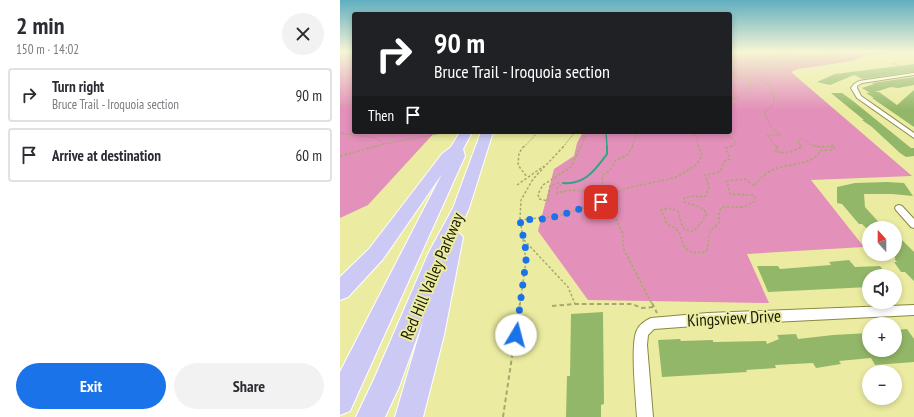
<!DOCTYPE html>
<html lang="en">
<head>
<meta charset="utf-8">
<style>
	body { margin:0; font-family:"PT Sans Narrow",sans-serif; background:#f2f2f3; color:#2b2b33; height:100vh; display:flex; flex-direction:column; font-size:15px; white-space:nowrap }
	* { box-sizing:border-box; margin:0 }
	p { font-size:13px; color:#7c7c81 }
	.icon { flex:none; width:22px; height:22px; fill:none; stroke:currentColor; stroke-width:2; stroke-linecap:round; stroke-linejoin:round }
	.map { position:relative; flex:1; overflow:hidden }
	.sheet { display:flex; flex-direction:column; background:#fff; width:340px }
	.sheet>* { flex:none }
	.hud { position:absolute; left:12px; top:12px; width:380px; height:122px; border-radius:4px; box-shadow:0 2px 6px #0003; background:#202124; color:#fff; overflow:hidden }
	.needle { width:26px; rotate:339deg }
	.buttons { position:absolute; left:522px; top:221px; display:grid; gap:8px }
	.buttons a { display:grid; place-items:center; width:40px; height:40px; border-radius:50%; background:#fff; box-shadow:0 2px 6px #0003; font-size:20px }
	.pin { position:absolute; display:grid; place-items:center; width:34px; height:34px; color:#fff; margin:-17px; border-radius:8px; box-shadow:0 2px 6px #0006 }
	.me { position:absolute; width:44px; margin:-22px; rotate:8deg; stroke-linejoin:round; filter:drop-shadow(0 0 3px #0008) }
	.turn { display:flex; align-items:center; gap:14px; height:84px; padding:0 16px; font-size:18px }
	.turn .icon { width:52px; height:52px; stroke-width:2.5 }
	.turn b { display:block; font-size:28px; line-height:34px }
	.then { display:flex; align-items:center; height:38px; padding:0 16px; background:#0003; gap:8px; font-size:15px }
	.round { display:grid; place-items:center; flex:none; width:42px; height:42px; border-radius:21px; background:#f2f2f3 }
	.headline { display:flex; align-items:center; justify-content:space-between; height:68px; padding:0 16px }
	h1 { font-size:24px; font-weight:800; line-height:30px }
	.button { display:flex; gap:8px; margin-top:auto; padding:8px 16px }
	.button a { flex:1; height:46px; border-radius:24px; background:#1a73e8; color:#fff; font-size:16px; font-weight:800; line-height:46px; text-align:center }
	.button a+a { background:#f2f2f3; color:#2b2b33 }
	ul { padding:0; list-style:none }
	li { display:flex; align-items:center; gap:12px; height:54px; margin:0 8px 6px; padding:0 8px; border:2px solid #e1e1e2; border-radius:4px }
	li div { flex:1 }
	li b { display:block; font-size:15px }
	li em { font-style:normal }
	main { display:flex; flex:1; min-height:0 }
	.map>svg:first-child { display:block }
</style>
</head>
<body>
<main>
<section class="sheet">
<div class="headline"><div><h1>2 min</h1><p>150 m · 14:02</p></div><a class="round"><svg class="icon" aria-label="close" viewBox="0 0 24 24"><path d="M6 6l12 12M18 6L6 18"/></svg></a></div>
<ul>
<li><svg class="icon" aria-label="right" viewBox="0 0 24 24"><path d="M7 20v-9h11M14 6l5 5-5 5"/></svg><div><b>Turn right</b><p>Bruce Trail - Iroquoia section</p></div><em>90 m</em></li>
<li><svg class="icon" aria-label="arrive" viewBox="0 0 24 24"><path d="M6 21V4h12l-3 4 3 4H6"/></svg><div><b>Arrive at destination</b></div><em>60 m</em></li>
</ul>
<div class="button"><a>Exit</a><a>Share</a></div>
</section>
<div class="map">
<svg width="574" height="417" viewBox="0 0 574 417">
	<rect width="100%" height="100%" fill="#ebeca1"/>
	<!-- forest -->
	<g fill="#e390ba">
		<polygon points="0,52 14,52 14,132 95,132 28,205 0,218"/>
		<polygon points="416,52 555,52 525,56 512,61 458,69 451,72 572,176 471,180 524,247 407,254 429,303 248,300 198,231 214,169 234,156 237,143 243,132 390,132 390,56"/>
	</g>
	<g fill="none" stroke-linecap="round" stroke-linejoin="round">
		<!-- stream-far1 -->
		<polyline stroke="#34a583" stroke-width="1.5" points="266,132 267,147"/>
		<!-- stream -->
		<path stroke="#34a583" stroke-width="2" d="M 223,183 C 245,185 255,170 267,154 L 267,146"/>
	</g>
	<!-- building -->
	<g fill="#93b768">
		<polygon points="574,64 574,72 523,79 514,75 490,85 477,82 495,74"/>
		<polygon points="574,77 574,85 558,88 551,87 535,92 539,92 557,105 574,90 574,127 532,98 534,98 526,93 530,93 522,88 534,84 532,83"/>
		<polygon points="491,93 502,93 513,101 571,148 574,148 574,156 566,157 560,153 532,127 522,120 524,120"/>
		<polygon points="547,182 564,183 573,196 552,194 524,194 525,207 544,228 526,228 522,224 519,224 502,204 497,203 497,187 515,183"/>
		<polygon points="555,233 574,252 574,281 565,272 561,272 554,262 557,262 555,260"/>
		<polygon points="509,260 515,267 540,266 548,276 529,276 529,287 428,292 417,266 438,266 440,269 491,265 489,262"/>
		<polygon points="263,312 264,404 261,405 261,417 226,417 227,376 230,376 231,314"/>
		<polygon points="567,329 574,339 574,362 535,365 531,358 499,361 501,364 476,368 473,363 435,365 436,368 406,370 407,372 322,377 318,340 340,339 341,341 373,340 373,342 426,341 427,344 439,339 437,335 456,334 458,339 493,335 529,333 529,350 555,350 555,330"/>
	</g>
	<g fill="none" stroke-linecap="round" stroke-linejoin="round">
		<defs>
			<g id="street">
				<polygon points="574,73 574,75 522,83 517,86 517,88 521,96 574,133 574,138 517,98 511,88 514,84 519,81"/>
				<polygon points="559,205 562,206 574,219 574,228 571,227 556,210 555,208 556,206"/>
				<path d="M 574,305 L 574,315 L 368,325 L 314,329 L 308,335 L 307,345 L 313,417 L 297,417 C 296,399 290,343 297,330 C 299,325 306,320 311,318 L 368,313 Z"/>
			</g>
			<g id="highway">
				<polygon points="120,132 132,132 123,149 125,156 10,411 0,415 0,372 102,174 43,259 8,297 0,300 0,277 29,249 102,154 111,147"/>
				<polygon points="141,132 153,132 129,208 118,232 123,237 104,335 83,417 55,417 84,318 59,387 45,417 16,417 35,377 89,252 113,208"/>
			</g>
		</defs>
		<!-- street casing -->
		<use href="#street" stroke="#898940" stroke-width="2"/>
		<!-- highway casing -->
		<use href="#highway" stroke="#fff" stroke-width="2"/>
		<!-- path-far2 -->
		<g stroke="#a8a86d" stroke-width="1" stroke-dasharray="1.5 1" stroke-linecap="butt">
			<polyline points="0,59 14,56"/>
			<polyline points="552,63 569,69"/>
			<polyline points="390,75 431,57 460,53 509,52"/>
			<polyline points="390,76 396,75 406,77 412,85 400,96 390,101"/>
			<polyline points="0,105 14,105"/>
			<polyline points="292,132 296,135 292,147"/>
			<polyline points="354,132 359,147"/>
			<polyline points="384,132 396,142 396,144 389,147"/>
			<polyline points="0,133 36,138 44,144 34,147"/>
			<polyline points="44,144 103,133"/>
			<polyline points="184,147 198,132"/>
			<polyline points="223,147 235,132"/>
			<polyline points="241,147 246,132"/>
			<polyline points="437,147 427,135 441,135 432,128 424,113 433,105 435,95 431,93 433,91 430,86 422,81 423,80 417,75 410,76 407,74 408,72 429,64 439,65 436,62 437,61 458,61 469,59 466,56 478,58 495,55 497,52"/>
			<polyline points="462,147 458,142 460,139 464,139 469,144 478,147"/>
			<polyline points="490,147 494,147"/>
		</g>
		<!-- path-far1 -->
		<g stroke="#a8a86d" stroke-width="1.5" stroke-dasharray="2.5 2" stroke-linecap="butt">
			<polyline points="184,146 179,153 178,165 187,177"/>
			<polyline points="241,146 231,167 203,185 198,194 199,199 208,201 210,186 219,183 221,185 217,188 217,193 229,190 258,192 258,203"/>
			<path d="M 392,146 L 386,148 L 390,159 L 385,161 L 380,172 L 365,175 L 369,187 L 365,197 L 354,196 L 344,198 L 344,202 L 360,207 L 367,213 L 362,222 L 354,231 L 345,230 L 341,223 L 338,211 L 329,208 L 321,210 L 327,224 L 335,228 L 340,234 L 343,245 L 348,251 L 357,253 L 367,251 L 370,231 L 379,223 L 379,212 L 382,207 L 404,207 L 415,201 L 415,197 L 412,195 L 390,194 L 387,181 L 405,179 L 414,186 C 418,181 424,174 430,171 C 447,162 470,168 481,150 L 491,150 L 495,148 L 493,146 L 485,147 L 474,146"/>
			<path d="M 436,146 L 438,148 L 435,151 C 445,155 453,151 462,147 L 461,146"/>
			<polyline points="0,156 37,146"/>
			<polyline points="177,185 204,166"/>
			<polyline points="261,202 276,219 283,234 283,248 312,304"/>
			<polyline points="261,202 263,175 271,169 275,161 288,154 293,146"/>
			<polyline points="180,220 218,216 261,202 275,193 288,188 337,177 356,165 362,156 359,146"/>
			<polyline points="184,240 228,287 235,304"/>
			<polyline points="180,304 186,261 180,218 181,200 193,179 224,146"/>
		</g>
		<!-- path -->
		<g stroke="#a8a86d" stroke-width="2" stroke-dasharray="4.5 3" stroke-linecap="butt">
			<polyline points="312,303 317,313"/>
			<polyline points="212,306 235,304 292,304 302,308 313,307"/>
			<polyline points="163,417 180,303"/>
		</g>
		<!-- street -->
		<use href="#street" fill="#fff" fill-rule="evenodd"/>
		<!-- highway -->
		<use href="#highway" fill="#ccc9f5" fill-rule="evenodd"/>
	</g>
	<!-- sky -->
	<linearGradient id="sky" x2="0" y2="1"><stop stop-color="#60aec0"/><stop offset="0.47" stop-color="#f6f6d5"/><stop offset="1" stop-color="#f6f6d5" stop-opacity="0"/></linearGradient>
	<rect width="574" height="110" fill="url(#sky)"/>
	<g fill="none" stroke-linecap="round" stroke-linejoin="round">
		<!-- route -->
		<polyline stroke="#1a73e8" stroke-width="7" stroke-dasharray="0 12.6" points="176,335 186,261 186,251 180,220 205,219 218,216 261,202"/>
	</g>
	<g text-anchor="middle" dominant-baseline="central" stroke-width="4" stroke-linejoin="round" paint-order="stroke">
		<!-- near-street labels -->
		<g font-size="17" fill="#1b1b00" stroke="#ebeca1">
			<text transform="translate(92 276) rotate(-67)">Red Hill Valley Parkway</text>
			<text transform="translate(394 318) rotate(-3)">Kingsview Drive</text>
		</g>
	</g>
</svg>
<div class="buttons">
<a><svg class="needle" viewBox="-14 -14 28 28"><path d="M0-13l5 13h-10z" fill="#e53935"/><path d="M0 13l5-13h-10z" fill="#7c7c81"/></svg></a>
<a><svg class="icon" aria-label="sound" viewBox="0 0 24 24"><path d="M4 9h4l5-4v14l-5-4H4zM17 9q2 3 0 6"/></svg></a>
<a>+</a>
<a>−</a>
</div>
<div class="pin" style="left:261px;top:202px;background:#d93025"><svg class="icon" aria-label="arrive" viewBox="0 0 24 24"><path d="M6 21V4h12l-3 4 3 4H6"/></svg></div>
<svg class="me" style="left:176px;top:335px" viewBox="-20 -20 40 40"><circle r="19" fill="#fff"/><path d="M0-13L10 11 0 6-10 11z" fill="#1a73e8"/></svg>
<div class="hud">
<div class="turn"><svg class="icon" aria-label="right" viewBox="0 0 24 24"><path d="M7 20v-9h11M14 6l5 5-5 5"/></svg><div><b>90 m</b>Bruce Trail - Iroquoia section</div></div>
<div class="then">Then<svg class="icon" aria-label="arrive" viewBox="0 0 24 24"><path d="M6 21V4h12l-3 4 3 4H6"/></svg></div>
</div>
</div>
</main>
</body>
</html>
